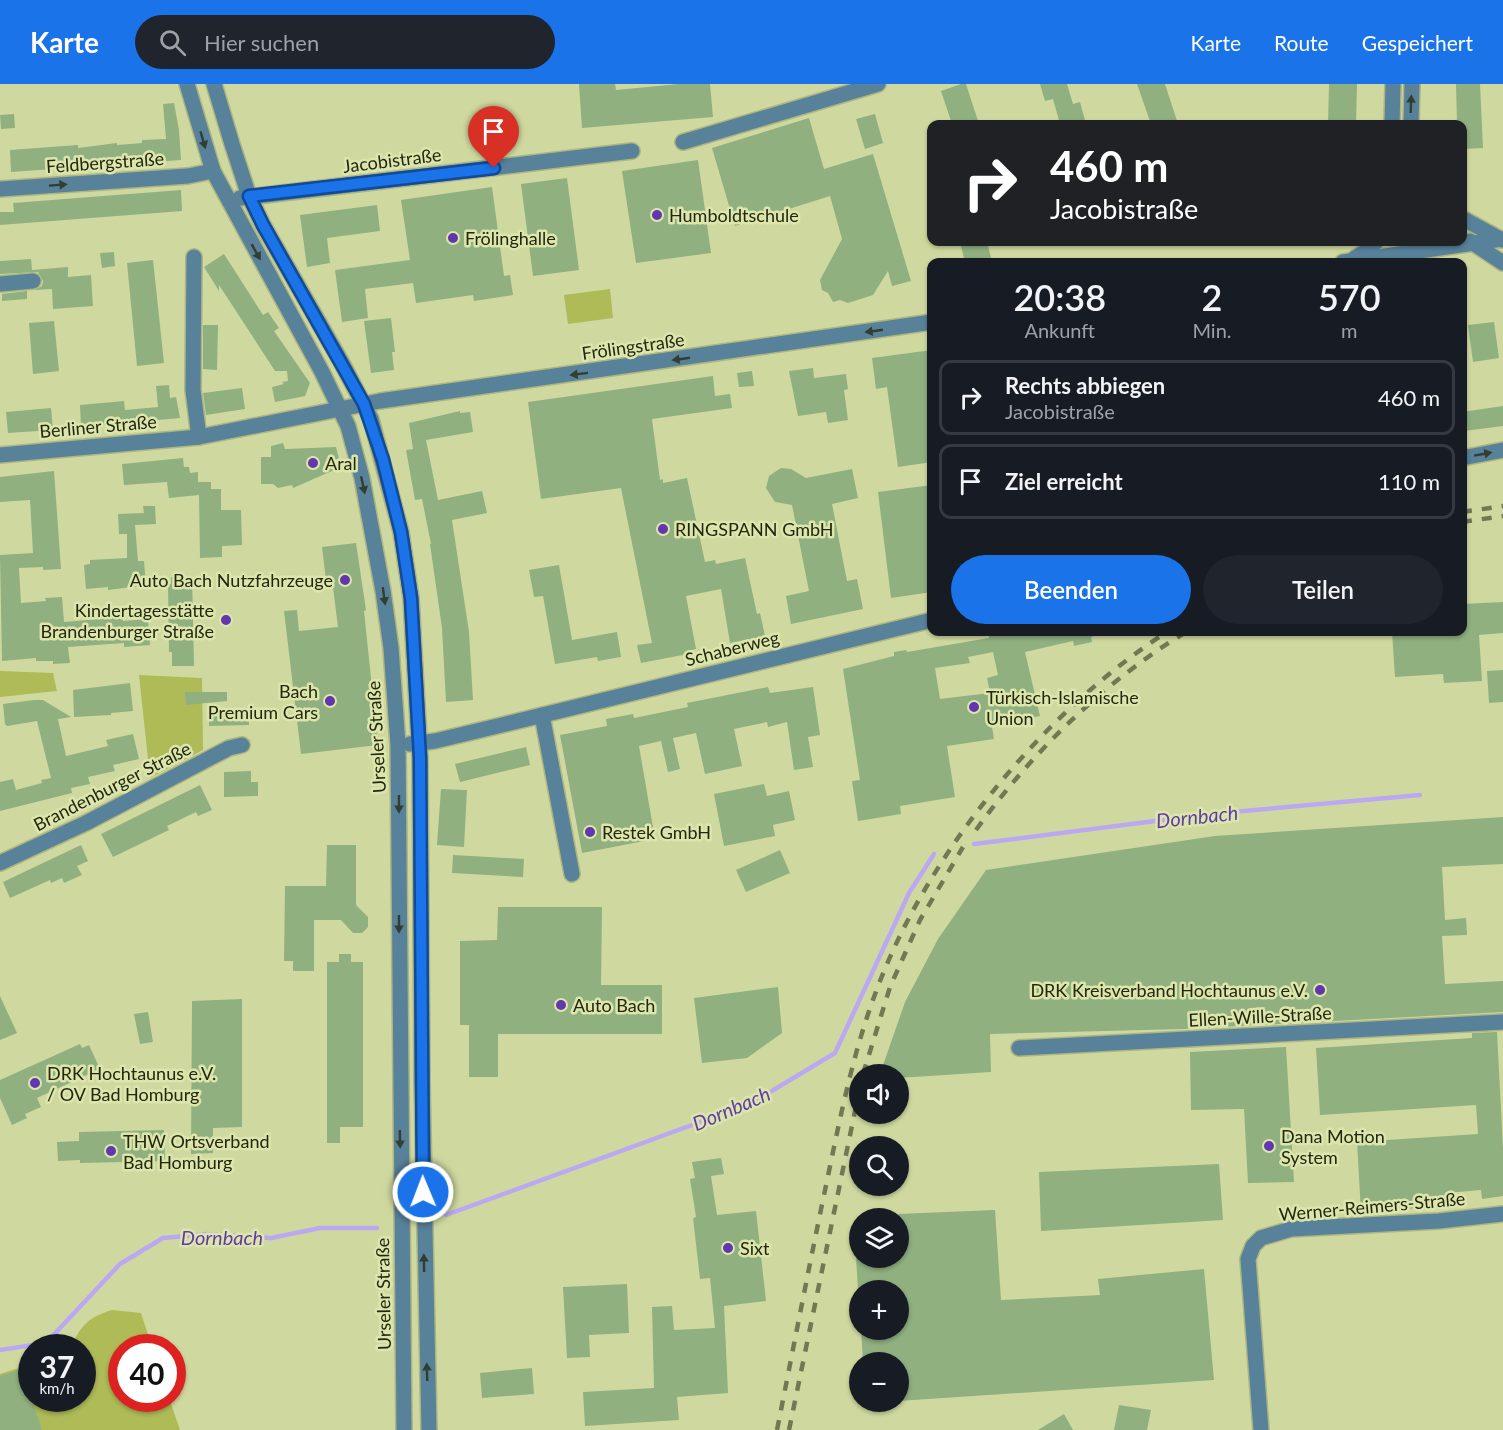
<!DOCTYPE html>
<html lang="de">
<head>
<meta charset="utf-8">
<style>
	body { margin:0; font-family:Lato,sans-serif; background:#20242c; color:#f1f3f6; height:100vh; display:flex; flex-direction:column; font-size:22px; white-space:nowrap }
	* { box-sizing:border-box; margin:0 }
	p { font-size:20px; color:#9ea1a6 }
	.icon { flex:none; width:33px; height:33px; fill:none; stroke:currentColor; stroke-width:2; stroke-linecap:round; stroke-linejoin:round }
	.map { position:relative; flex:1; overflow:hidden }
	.drawer { position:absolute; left:927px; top:174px; width:540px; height:378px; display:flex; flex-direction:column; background:#171b24; border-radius:12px; box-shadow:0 2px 4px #0004 }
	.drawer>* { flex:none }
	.banner { position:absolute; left:927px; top:36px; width:540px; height:126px; border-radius:12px; box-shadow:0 2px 4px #0004; background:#202124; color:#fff; overflow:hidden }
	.controls { position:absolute; left:849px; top:980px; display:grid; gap:12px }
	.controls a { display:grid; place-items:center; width:60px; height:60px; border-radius:50%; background:#171b24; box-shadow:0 2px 4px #0004; font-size:30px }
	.speed { position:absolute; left:18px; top:1250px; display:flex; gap:12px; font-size:30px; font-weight:700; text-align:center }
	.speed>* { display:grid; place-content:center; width:78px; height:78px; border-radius:50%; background:#171b24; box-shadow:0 2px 4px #0004; line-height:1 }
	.speed small { font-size:15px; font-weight:400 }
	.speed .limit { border:9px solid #d22; background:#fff; color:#111 }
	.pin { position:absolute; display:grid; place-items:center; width:51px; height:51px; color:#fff; margin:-62px -26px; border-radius:50% 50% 50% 0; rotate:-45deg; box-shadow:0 0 6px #0007 }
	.pin .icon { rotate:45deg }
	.me { position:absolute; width:66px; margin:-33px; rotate:359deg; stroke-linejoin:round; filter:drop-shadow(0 0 4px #0008) }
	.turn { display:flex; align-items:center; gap:21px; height:126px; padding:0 24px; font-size:27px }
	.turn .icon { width:78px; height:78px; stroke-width:2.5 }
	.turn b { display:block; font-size:42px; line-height:51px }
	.eta { display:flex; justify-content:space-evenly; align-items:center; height:102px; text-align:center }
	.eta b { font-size:36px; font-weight:600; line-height:42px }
	.cta { display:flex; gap:12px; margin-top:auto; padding:12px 24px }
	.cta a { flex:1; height:69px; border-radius:36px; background:#1a73e8; color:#fff; font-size:24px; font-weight:600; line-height:69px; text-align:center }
	.cta a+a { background:#20242c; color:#f1f3f6 }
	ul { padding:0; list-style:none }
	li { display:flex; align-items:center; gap:18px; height:75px; margin:0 12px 9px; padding:0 12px; border:3px solid #363941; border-radius:12px }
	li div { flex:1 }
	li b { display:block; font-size:22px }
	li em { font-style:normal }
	header { display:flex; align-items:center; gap:36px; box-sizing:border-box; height:84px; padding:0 30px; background:#1a73e8; color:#fff }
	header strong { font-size:28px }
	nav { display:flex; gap:33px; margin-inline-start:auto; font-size:21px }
	.search { width:420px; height:54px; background:#20242c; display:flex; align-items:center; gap:15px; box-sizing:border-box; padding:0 21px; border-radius:33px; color:#9ea1a6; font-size:22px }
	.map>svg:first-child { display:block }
</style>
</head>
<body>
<header>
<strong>Karte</strong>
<div class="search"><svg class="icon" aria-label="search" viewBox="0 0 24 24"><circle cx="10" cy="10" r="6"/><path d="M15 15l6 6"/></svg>Hier suchen</div>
<nav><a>Karte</a><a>Route</a><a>Gespeichert</a></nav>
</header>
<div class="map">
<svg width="1503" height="1346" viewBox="0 0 1503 1346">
	<rect width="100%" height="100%" fill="#cfd99f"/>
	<!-- green -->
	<g fill="#aebb57">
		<polygon points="610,205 613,234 568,240 564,211"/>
		<polygon points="0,587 53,589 57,607 0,613"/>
		<polygon points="139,591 202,594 203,666 150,694"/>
		<path d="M 112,1226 L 141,1229 L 152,1263 L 122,1263 L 122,1314 L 169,1314 L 180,1346 L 0,1346 L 0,1290 L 31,1280 L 32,1314 L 82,1314 L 82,1263 L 71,1263 C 81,1241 89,1233 112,1226 Z"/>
	</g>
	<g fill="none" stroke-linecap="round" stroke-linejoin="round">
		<!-- stream -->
		<g stroke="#bba8f3" stroke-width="4.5">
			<polyline points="974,760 1210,730 1420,711"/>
			<polyline points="446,1131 752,1019 835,969 909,809 934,770"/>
			<polyline points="0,1266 46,1259 120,1180 163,1154 207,1150 271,1154 320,1144 377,1144"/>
		</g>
	</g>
	<!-- building -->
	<g fill="#90b080" fill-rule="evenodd">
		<polygon points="579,0 615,0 616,6 679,0 710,0 713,33 582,44"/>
		<polygon points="961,0 966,0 979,40 952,40 941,7"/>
		<polygon points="1040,0 1067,0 1073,20 1080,18 1086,40 1060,40 1053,15 1045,17"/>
		<polygon points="1137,0 1165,0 1178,40 1151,40"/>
		<polygon points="1329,0 1357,0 1356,40 1328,40"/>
		<polygon points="1456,0 1480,0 1483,64 1462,65 1462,40 1457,40"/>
		<polygon points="174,19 179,46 181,76 11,88 10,66 78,61 78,64 117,59 117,61 142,59 142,56 166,55 163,20"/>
		<polygon points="14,30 15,44 1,45 0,31"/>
		<polygon points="875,30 883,59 865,65 856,35"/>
		<polygon points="809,34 824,85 873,70 911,197 892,202 888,187 873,211 848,219 840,216 833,218 828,209 822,206 820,196 842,155 830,112 735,142 712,64"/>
		<polygon points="698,76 711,169 636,179 622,87"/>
		<polygon points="567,94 579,186 533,192 521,100"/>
		<polygon points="492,103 504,192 510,191 513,211 474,217 473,211 416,219 413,199 365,205 368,234 342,238 335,186 410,176 401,116"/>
		<polygon points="181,106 182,127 0,141 0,128 14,128 13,119"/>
		<polygon points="377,121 380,147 327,154 330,179 307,183 300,131"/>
		<polygon points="960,158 987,158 992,178 965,178"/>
		<polygon points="114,168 115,182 102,184 100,169"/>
		<polygon points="224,170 263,231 268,228 279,244 274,247 310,299 305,312 275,318 272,303 284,300 282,298 288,297 287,287 275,287 219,201 219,207 204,183"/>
		<polygon points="31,175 32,186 68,183 68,193 91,191 93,222 53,225 52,205 35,206 42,202 43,197 38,188 0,190 0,177"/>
		<polygon points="153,176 164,279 137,282 127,179"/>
		<polygon points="27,207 27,215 2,217 2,210"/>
		<polygon points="391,234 395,268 392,268 394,286 371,289 364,237"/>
		<polygon points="54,237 59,287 33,290 29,239"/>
		<polygon points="1494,238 1499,274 1473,278 1468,241"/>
		<polygon points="203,241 218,241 217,286 203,285"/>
		<polygon points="932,266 932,378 898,383 887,303 876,305 872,274"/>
		<polygon points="813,284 814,294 846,290 848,305 844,306 848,336 828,339 826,328 798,332 789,287"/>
		<polygon points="752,287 754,302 739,303 737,289"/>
		<polygon points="713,292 715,312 730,310 732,324 652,335 660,396 663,395 663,399 687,394 705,478 715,476 716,480 745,474 757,530 760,529 765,552 730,559 721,505 686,512 696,565 692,566 693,569 641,579 637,561 652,559 621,404 541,415 528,318"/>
		<polygon points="169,301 170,314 176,313 180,334 81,343 80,321 124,317 125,326 158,323 156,302"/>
		<polygon points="242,304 245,325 206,331 203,309"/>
		<polygon points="1503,322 1503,342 1464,347 1462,328"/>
		<polygon points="51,324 53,346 8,349 6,328"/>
		<polygon points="460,327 460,329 470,328 473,348 426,356 438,416 482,407 487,429 452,436 469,548 473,616 446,618 442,544 430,460 431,460 422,415 415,416 406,366 413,365 409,339"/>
		<polygon points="283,359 285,365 336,363 341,383 293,404 292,401 278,404 273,400 261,400 261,373 271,373 271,362"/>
		<polygon points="183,374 184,383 189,383 190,389 198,388 198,398 211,398 211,405 221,405 221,426 241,426 242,461 222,462 222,473 200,474 199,411 169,414 167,398 124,401 122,380"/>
		<polygon points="781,384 791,385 806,394 852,385 858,414 832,420 847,497 857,495 863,525 791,540 786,512 809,507 792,421 775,418 766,404 769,392"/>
		<polygon points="54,387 61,485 43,486 43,483 19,484 21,519 46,517 45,514 62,513 64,538 123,533 123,537 148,535 150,561 124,563 124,559 68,563 70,579 53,580 53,577 36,577 36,574 2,577 0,471 33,469 30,416 0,418 0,393"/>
		<polygon points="932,401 932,508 891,514 878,408"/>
		<polygon points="143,422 155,422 156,440 135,441 138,477 144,477 146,501 108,506 108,503 86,505 84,481 90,480 90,476 127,474 127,450 119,450 118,430 144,429"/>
		<polygon points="356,459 366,526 364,527 378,661 301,670 284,527 297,526 299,547 338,543 333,503 327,504 322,463"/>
		<polygon points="559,481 572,556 617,548 621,573 598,577 597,573 555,580 543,512 534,513 529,486"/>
		<polygon points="192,492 194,582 172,582 172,568 169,568 168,500 171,500 171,493"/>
		<polygon points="1503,518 1503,549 1479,551 1482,597 1444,599 1443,590 1395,593 1392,548 1462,548 1462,520"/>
		<path d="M 988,548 L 1094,548 L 1094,552 L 1091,553 L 1092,558 L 1074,562 L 1073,557 L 1025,568 L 1040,632 L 992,643 L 994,655 L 947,662 L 955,713 L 900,722 L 901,730 L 858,737 L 852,697 L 860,696 L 843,585 L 894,572 L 894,568 L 906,566 L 907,568 L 989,554 ZM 993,568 L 998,591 L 987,594 L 990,609 L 940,615 L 935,584 L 970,579 L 968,573 Z"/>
		<polygon points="1503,586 1503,618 1489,619 1487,587"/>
		<polygon points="130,599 133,627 111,629 111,631 74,633 73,606"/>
		<polygon points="768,603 770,609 813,603 820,651 808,653 813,683 794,686 787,638 768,643 767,638 734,645 742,682 705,690 696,649 673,654 680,685 668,688 661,657 639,662 655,755 582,769 560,651 607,642 606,635 633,630 634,634 688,623 687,619"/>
		<polygon points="185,608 227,608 227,617 186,621"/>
		<polygon points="34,616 43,616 71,633 58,635 66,672 108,662 106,656 133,650 139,675 113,681 115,687 88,693 90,700 71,704 72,709 0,727 0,698 13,695 16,706 42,699 41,696 51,694 37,637 7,642 5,640 3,620"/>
		<polygon points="248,626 249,641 209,642 209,631 214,630 213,627"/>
		<polygon points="526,663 530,681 460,698 455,680"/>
		<polygon points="251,687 251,698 258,698 258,712 224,713 224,688"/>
		<polygon points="764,700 767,712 789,707 795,736 773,741 775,752 724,762 714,710"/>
		<polygon points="200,701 212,726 198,732 196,728 167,742 169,746 113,773 101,750"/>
		<polygon points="441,705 467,706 464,763 437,761"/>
		<polygon points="1503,733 1503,780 1442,783 1445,836 1466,834 1467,851 1442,852 1445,900 1503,897 1503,928 1184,945 990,950 991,988 898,994 898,990 880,990 905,918 938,855 986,786 1215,752"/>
		<polygon points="81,761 88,777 77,782 82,791 64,799 62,794 51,799 50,796 10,814 3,798"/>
		<polygon points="327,761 356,761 356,821 368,833 368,843 362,849 353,849 341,836 314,836 314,887 293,887 293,877 284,877 285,802 326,802"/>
		<polygon points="780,766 790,789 746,808 736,786"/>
		<polygon points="453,771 524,775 523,793 452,789"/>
		<polygon points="498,823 602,823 601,901 662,901 662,950 498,950 498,993 469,993 469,941 460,941 460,857 497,856"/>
		<polygon points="339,870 351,870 351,878 363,878 363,1043 340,1043 340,1059 327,1059 327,878 339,878"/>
		<polygon points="778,903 782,949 747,974 702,979 694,914"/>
		<polygon points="0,912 17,949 0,956"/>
		<polygon points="242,915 242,1043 213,1044 213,1069 191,1070 192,917"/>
		<polygon points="148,928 153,958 140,960 134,930"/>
		<polygon points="1497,948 1503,1064 1503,1112 1482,1115 1481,1106 1446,1109 1447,1122 1361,1128 1357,1058 1478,1050 1476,1021 1320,1031 1316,964 1472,954 1472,949"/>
		<polygon points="80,960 82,964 89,961 100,985 37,1014 41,1023 25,1030 27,1034 12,1041 0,1014 0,996"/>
		<polygon points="1286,963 1294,1098 1248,1099 1244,1025 1191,1026 1190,968"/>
		<polygon points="164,1046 165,1077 80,1079 80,1076 58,1077 57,1058 79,1057 79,1048"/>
		<polygon points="721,1074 724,1090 711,1092 717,1131 756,1127 766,1217 724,1222 728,1309 677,1313 679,1336 585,1342 583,1308 654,1304 652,1223 672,1222 674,1246 715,1244 710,1194 700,1195 693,1134 696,1133 690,1095 695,1094 692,1078"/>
		<polygon points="1219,1080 1223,1136 1041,1147 1039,1088"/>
		<polygon points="995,1126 1001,1216 1100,1211 1098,1195 1204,1185 1214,1296 898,1317 898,1278 863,1278 861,1245 898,1245 898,1206 858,1206 856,1173 898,1173 898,1130"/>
		<polygon points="627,1200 629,1249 589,1251 590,1273 567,1274 563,1203"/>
		<polygon points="532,1284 534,1310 482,1314 480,1289"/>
		<polygon points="22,1285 42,1346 0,1346 0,1292"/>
		<polygon points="1119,1321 1151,1326 1147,1346 1114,1346"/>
		<polygon points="1064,1330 1073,1346 1038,1346"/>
	</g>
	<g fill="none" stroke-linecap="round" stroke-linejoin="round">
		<defs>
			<g id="minor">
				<polyline points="187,0 213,87 322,288 348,342 362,394 383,507 391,564 398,661 404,1346"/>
				<polyline points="214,0 232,60 249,112 263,141 343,281 371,335 401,448 411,514 420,674 422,996 429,1346"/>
				<polyline points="1392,40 1393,0"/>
				<polyline points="1411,40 1412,0"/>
				<polyline points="683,58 878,0"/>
				<polyline points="0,105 188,92 213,87"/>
				<polyline points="240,114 632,67"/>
				<polyline points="1462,134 1502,156"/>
				<polyline points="1470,157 1503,179"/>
				<polyline points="194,173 193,306 199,353"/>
				<polyline points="1355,174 1368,166 1376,158"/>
				<polyline points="1343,178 1503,155"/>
				<polyline points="0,200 33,197"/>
				<polyline points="0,371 199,353 380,317 932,238"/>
				<polyline points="1462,374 1503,366"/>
				<polyline points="542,631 572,790"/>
				<polyline points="410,660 435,657 506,640 932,536"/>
				<polyline points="0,779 86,739 229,664 242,661"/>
				<polyline points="1019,964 1503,938"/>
				<polyline points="1261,1346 1248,1175 1253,1162 1261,1154 1291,1145 1439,1137 1503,1130"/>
			</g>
		</defs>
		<!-- minor casing -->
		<use href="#minor" stroke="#adb582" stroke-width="18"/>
		<!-- minor -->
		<use href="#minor" stroke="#58819a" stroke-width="15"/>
		<!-- rail -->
		<g stroke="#727851" stroke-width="4.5" stroke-dasharray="10 10" stroke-linecap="butt">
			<polyline points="1462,428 1503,422"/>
			<polyline points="1462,438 1503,432"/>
			<path d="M 976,746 C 1032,668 1104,598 1186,548"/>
			<polyline points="863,990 890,903 920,836 963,763"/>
			<path d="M 777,1346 C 794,1261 810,1177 828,1092 C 841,1029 854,965 877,905 C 928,768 1045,626 1167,548"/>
			<polyline points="789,1346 860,1003"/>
		</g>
	</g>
	<!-- one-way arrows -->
	<defs><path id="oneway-solid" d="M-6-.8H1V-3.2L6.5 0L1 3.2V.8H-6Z" transform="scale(1.5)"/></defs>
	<g fill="#313e32">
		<use href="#oneway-solid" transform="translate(1411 20) rotate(-88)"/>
		<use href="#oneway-solid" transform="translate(203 56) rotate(74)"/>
		<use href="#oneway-solid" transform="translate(58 101) rotate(-4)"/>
		<use href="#oneway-solid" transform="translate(256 168) rotate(61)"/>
		<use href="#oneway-solid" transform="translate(874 247) rotate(172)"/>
		<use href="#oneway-solid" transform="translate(681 275) rotate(172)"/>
		<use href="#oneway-solid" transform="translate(579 290) rotate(173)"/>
		<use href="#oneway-solid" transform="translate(1483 370) rotate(-10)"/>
		<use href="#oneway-solid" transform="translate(363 401) rotate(78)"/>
		<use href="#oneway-solid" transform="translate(384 512) rotate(82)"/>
		<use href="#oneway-solid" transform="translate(399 720) rotate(90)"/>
		<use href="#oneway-solid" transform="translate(399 840) rotate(90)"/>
		<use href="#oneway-solid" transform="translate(400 1055) rotate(89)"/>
		<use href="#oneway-solid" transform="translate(424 1179) rotate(-91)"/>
		<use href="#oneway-solid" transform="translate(427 1288) rotate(-92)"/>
	</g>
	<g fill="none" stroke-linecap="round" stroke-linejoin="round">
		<defs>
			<polyline id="route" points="423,1108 420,674 411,514 401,448 383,376 364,320 263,141 249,112 494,84"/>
		</defs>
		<!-- route casing -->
		<use href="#route" stroke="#114b97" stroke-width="15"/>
		<!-- route -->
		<use href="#route" stroke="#1a73e8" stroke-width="10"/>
	</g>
	<!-- markers -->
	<g fill="#6236ad" stroke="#dce6ac" stroke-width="2">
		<circle cx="657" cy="131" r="6"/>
		<circle cx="453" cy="154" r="6"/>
		<circle cx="313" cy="379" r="6"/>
		<circle cx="663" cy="445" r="6"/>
		<circle cx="345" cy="496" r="6"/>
		<circle cx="226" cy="536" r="6"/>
		<circle cx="330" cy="617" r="6"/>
		<circle cx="974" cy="623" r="6"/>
		<circle cx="590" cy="748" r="6"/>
		<circle cx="1320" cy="906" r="6"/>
		<circle cx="561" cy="921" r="6"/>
		<circle cx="35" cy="999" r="6"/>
		<circle cx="1269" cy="1062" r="6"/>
		<circle cx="111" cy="1067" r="6"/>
		<circle cx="728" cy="1164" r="6"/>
	</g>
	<g text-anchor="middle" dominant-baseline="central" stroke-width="5" stroke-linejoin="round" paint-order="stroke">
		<!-- street labels -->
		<g font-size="18" fill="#242710" stroke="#dce6ac">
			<text transform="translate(392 76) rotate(-7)">Jacobistraße</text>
			<text transform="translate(105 78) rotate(-4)">Feldbergstraße</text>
			<text transform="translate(633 262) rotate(-8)">Frölingstraße</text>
			<text transform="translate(98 342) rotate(-5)">Berliner Straße</text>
			<text transform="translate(732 564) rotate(-14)">Schaberweg</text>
			<text transform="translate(376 653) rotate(-93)">Urseler Straße</text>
			<text transform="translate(112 702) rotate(-27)">Brandenburger Straße</text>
			<text transform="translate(1260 932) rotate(-3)">Ellen-Wille-Straße</text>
			<text transform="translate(1372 1122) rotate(-5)">Werner-Reimers-Straße</text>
			<text transform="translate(383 1210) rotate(-91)">Urseler Straße</text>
		</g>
		<!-- poi labels -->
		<g font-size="18" fill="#242710" stroke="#dce6ac" text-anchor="start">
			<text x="669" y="131">Humboldtschule</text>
			<text x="465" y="154">Frölinghalle</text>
			<text x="325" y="379">Aral</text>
			<text x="675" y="445">RINGSPANN GmbH</text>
			<text x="333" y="496" text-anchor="end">Auto Bach Nutzfahrzeuge</text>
			<text x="214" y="526" text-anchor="end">Kindertagesstätte<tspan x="214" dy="21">Brandenburger Straße</tspan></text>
			<text x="318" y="607" text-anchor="end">Bach<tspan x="318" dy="21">Premium Cars</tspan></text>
			<text x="986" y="613">Türkisch-Islamische<tspan x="986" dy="21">Union</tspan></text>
			<text x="602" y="748">Restek GmbH</text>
			<text x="1308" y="906" text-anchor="end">DRK Kreisverband Hochtaunus e.V.</text>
			<text x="573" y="921">Auto Bach</text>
			<text x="47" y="989">DRK Hochtaunus e.V.<tspan x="47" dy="21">/ OV Bad Homburg</tspan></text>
			<text x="1281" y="1052">Dana Motion<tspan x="1281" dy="21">System</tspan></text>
			<text x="123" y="1057">THW Ortsverband<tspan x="123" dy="21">Bad Homburg</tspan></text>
			<text x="740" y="1164">Sixt</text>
		</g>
		<!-- water labels -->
		<g font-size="20" font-style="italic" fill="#613ba6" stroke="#dce6ac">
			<text transform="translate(1197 732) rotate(-6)">Dornbach</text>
			<text transform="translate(731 1024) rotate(-23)">Dornbach</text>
			<text x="222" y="1153">Dornbach</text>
		</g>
	</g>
</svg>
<div class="controls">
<a><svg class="icon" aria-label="sound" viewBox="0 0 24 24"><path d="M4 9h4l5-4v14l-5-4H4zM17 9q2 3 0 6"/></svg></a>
<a><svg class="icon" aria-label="search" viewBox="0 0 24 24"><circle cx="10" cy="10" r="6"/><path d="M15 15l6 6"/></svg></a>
<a><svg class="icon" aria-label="layers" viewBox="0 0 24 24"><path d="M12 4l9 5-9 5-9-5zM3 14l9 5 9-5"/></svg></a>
<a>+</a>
<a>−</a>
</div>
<div class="speed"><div>37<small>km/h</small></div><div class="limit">40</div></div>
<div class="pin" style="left:494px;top:84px;background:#d93025"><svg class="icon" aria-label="arrive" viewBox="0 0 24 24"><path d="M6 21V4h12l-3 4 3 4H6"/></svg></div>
<svg class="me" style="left:423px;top:1108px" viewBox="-20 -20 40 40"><circle r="17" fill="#1a73e8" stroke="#fff" stroke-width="3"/><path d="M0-11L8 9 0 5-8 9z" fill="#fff"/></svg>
<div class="banner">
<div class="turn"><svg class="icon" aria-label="right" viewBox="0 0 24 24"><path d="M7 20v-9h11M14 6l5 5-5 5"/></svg><div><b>460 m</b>Jacobistraße</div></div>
</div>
<section class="drawer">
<div class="eta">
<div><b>20:38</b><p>Ankunft</p></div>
<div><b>2</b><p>Min.</p></div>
<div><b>570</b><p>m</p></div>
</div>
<ul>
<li><svg class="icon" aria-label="right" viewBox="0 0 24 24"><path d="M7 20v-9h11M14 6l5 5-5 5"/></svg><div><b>Rechts abbiegen</b><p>Jacobistraße</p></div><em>460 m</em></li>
<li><svg class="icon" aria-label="arrive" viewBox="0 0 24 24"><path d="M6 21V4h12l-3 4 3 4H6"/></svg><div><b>Ziel erreicht</b></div><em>110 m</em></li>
</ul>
<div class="cta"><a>Beenden</a><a>Teilen</a></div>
</section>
</div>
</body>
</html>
